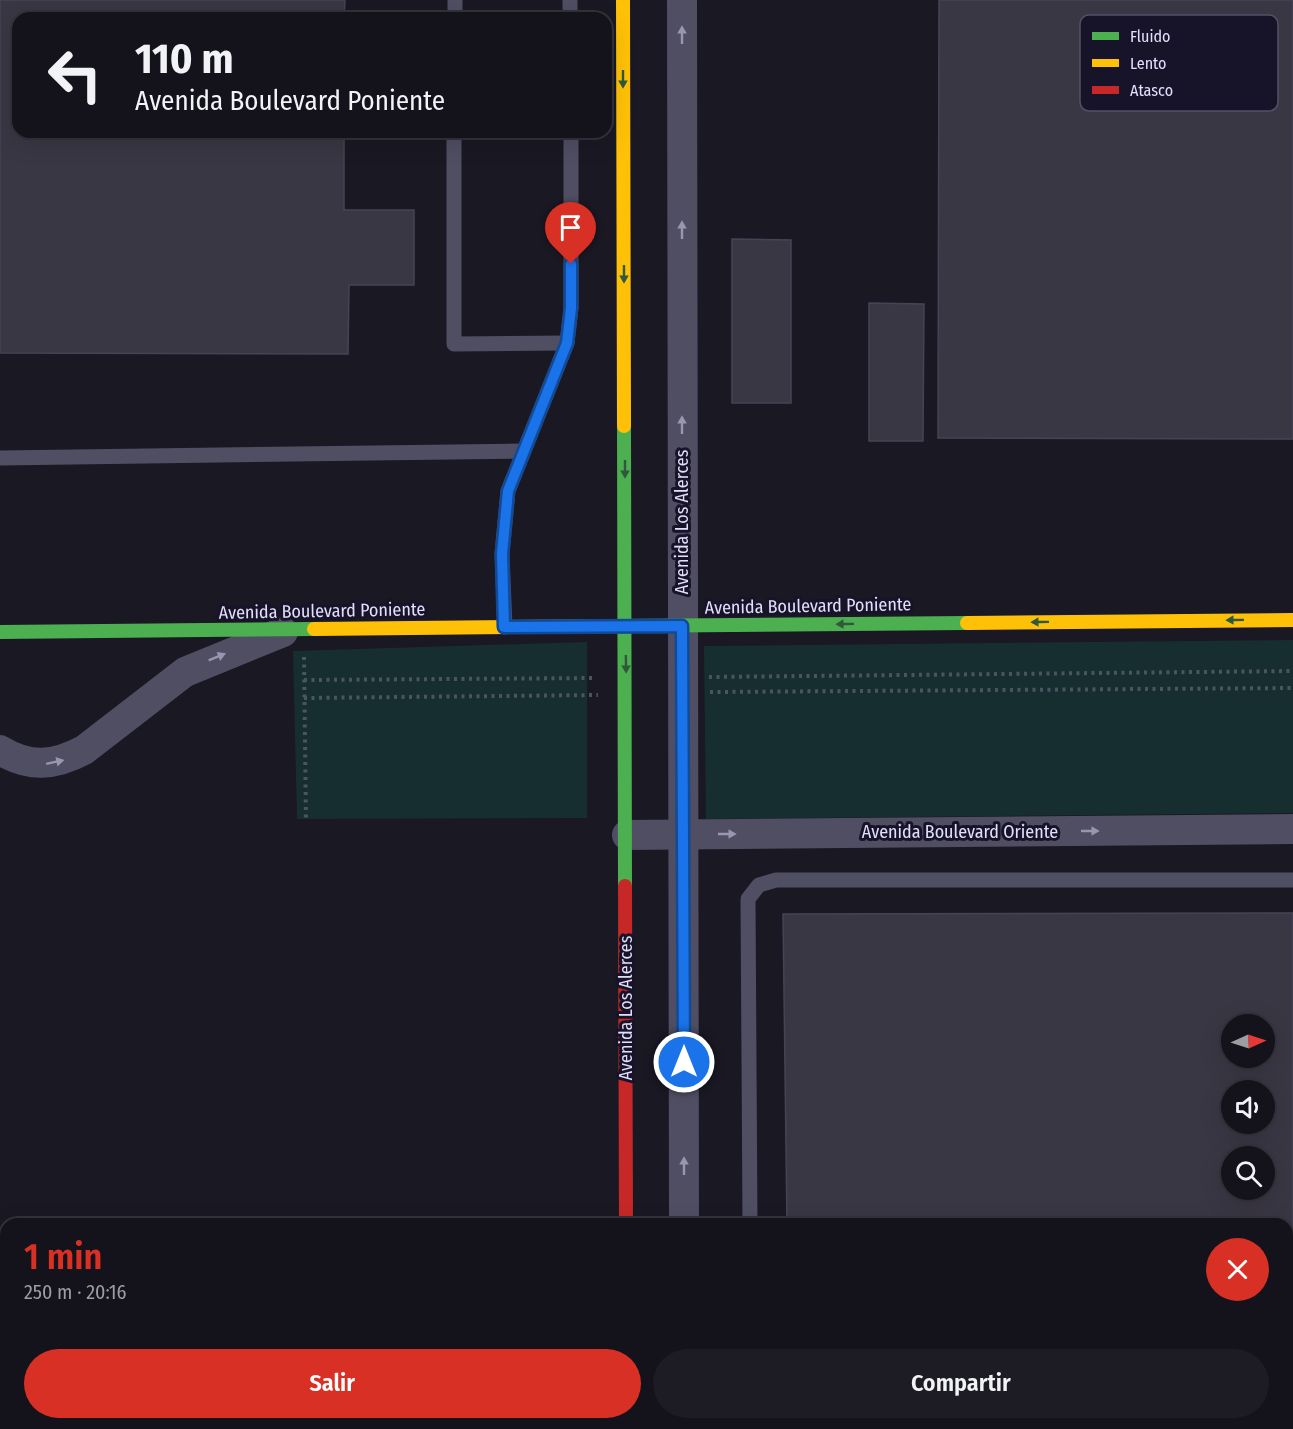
<!DOCTYPE html>
<html lang="es">
<head>
<meta charset="utf-8">
<style>
	body { margin:0; font-family:"Fira Sans Condensed",sans-serif; background:#1d1b23; color:#f1f3f6; height:100vh; display:flex; flex-direction:column; font-size:22px; white-space:nowrap }
	* { box-sizing:border-box; margin:0 }
	p { font-size:20px; color:#9d9ea2 }
	.icon { flex:none; width:33px; height:33px; fill:none; stroke:currentColor; stroke-width:2; stroke-linecap:round; stroke-linejoin:round }
	.map { position:relative; flex:1; overflow:hidden }
	.side { position:absolute; left:0px; top:1218px; width:1293px; height:212px; display:flex; flex-direction:column; background:#14121a; border-radius:18px 18px 0 0; box-shadow:0 6px 24px #0002,0 0 0 2px #333239 }
	.side>* { flex:none }
	.top-card { position:absolute; left:12px; top:12px; width:600px; height:126px; border-radius:18px; box-shadow:0 6px 24px #0002,0 0 0 2px #333239; background:#14121a; color:#f1f3f6; overflow:hidden }
	.needle { width:39px; rotate:87deg }
	.fabs { position:absolute; left:1221px; top:1014px; display:grid; gap:12px }
	.fabs a { display:grid; place-items:center; width:54px; height:54px; border-radius:50%; background:#14121a; box-shadow:0 6px 24px #0002,0 0 0 2px #333239; font-size:30px }
	.pin { position:absolute; display:grid; place-items:center; width:51px; height:51px; color:#fff; margin:-62px -26px; border-radius:50% 50% 50% 0; rotate:-45deg; box-shadow:0 0 6px #0007 }
	.pin .icon { rotate:45deg }
	.me { position:absolute; width:66px; margin:-33px; rotate:0deg; stroke-linejoin:round; filter:drop-shadow(0 0 4px #0008) }
	.turn { display:flex; align-items:center; gap:21px; height:126px; padding:0 24px; font-size:27px }
	.turn .icon { width:78px; height:78px; stroke-width:2.5 }
	.turn b { display:block; font-size:42px; line-height:51px }
	.round { display:grid; place-items:center; flex:none; width:63px; height:63px; border-radius:32px; background:#1d1b23 }
	.summary { display:flex; align-items:center; justify-content:space-between; height:102px; padding:0 24px }
	h1 { font-size:36px; font-weight:600; line-height:45px; color:#d93025 }
	.button { display:flex; gap:12px; margin-top:auto; padding:12px 24px }
	.button a { flex:1; height:69px; border-radius:36px; background:#d93025; color:#fff; font-size:24px; font-weight:600; line-height:69px; text-align:center }
	.button a+a { background:#1d1b23; color:#f1f3f6 }
	.map>svg:first-child { display:block }
</style>
</head>
<body>
<div class="map">
<svg width="1293" height="1429" viewBox="0 0 1293 1429">
	<rect width="100%" height="100%" fill="#1a1823"/>
	<!-- green -->
	<g fill="#172e30">
		<polygon points="1293,640 1293,813 706,819 704,646"/>
		<polygon points="587,642 587,818 297,819 293,651"/>
	</g>
	<!-- building -->
	<g fill="#3a3744" stroke="#474356" stroke-width="1.5" fill-rule="evenodd">
		<polygon points="0,0 345,0 344,18 18,18 18,132 344,132 344,210 414,210 414,285 349,285 348,354 0,353"/>
		<polygon points="939,0 1293,0 1293,439 938,438"/>
		<polygon points="732,239 791,240 791,403 732,403"/>
		<polygon points="869,303 924,304 923,441 869,441"/>
		<path d="M 1293,913 L 1293,1326 L 1287,1326 L 1287,1224 L 787,1224 L 783,914 ZM 1232,1024 L 1264,1024 L 1264,1058 L 1232,1058 ZM 1232,1090 L 1264,1090 L 1264,1124 L 1232,1124 ZM 1232,1156 L 1264,1156 L 1264,1190 L 1232,1190 Z"/>
	</g>
	<g fill="none" stroke-linecap="round" stroke-linejoin="round">
		<!-- path -->
		<g stroke="#4a5562" stroke-width="4" stroke-dasharray="3 4.5" stroke-linecap="butt">
			<polyline points="304,657 306,822"/>
			<polyline points="709,677 1293,671"/>
			<polyline points="304,680 596,678"/>
			<polyline points="710,692 1293,688"/>
			<polyline points="304,698 598,695"/>
		</g>
		<!-- lane -->
		<g stroke="#504e63" stroke-width="15">
			<polyline points="570,0 570,18"/>
			<polyline points="455,18 455,0"/>
			<polyline points="454,132 454,344 567,343"/>
			<polyline points="0,458 524,451"/>
			<polyline points="505,627 502,554 508,491 567,343 571,308 571,132"/>
			<polyline points="750,1224 748,899 759,885 776,880 1293,880"/>
			<polyline points="752,1428 801,1429"/>
		</g>
		<!-- street -->
		<g stroke="#504e63" stroke-width="30">
			<polyline points="682,0 684,1224"/>
			<path d="M 0,750 C 30,768 54,766 84,750 L 185,672 L 283,632"/>
			<polyline points="627,835 1293,829"/>
			<polyline points="626,1424 627,1429"/>
			<polyline points="685,1424 685,1429"/>
		</g>
		<!-- fast -->
		<g stroke="#4caf50" stroke-width="14">
			<polyline points="624,426 625,886"/>
			<polyline points="614,626 967,623"/>
			<polyline points="0,632 314,629"/>
		</g>
		<!-- slow -->
		<g stroke="#ffc107" stroke-width="14">
			<polyline points="623,0 624,426"/>
			<polyline points="967,623 1293,620"/>
			<polyline points="314,629 614,626"/>
		</g>
		<!-- jam -->
		<polyline stroke="#c62828" stroke-width="14" points="625,886 626,1224"/>
	</g>
	<!-- one-way arrows -->
	<defs><path id="oneway-solid" d="M-6-.8H1V-3.2L6.5 0L1 3.2V.8H-6Z" transform="scale(1.5)"/></defs>
	<g fill="#9996b0">
		<use href="#oneway-solid" transform="translate(682 35) rotate(-90)"/>
		<use href="#oneway-solid" transform="translate(682 230) rotate(-90)"/>
		<use href="#oneway-solid" transform="translate(682 425) rotate(-90)"/>
		<use href="#oneway-solid" transform="translate(217 657) rotate(-22)"/>
		<use href="#oneway-solid" transform="translate(55 762) rotate(-12)"/>
		<use href="#oneway-solid" transform="translate(1090 831)"/>
		<use href="#oneway-solid" transform="translate(727 834)"/>
		<use href="#oneway-solid" transform="translate(684 1166) rotate(-90)"/>
	</g>
	<g fill="#2f593a">
		<use href="#oneway-solid" transform="translate(623 79) rotate(90)"/>
		<use href="#oneway-solid" transform="translate(624 274) rotate(90)"/>
		<use href="#oneway-solid" transform="translate(625 469) rotate(90)"/>
		<use href="#oneway-solid" transform="translate(1235 620) rotate(179)"/>
		<use href="#oneway-solid" transform="translate(1040 622) rotate(179)"/>
		<use href="#oneway-solid" transform="translate(845 624) rotate(179)"/>
		<use href="#oneway-solid" transform="translate(626 664) rotate(89)"/>
	</g>
	<g fill="none" stroke-linecap="round" stroke-linejoin="round">
		<defs>
			<polyline id="route" points="571,264 571,308 567,343 508,491 502,554 504,627 682,626 684,1062"/>
		</defs>
		<!-- route casing -->
		<use href="#route" stroke="#114b97" stroke-width="15"/>
		<!-- route -->
		<use href="#route" stroke="#1a73e8" stroke-width="10"/>
	</g>
	<g text-anchor="middle" dominant-baseline="central" stroke-width="6" stroke-linejoin="round" paint-order="stroke">
		<!-- street labels -->
		<g font-size="18" fill="#e2defc" stroke="#171328">
			<text transform="translate(682 522) rotate(-90)">Avenida Los Alerces</text>
			<text transform="translate(808 606) rotate(-1)">Avenida Boulevard Poniente</text>
			<text transform="translate(322 611) rotate(-1)">Avenida Boulevard Poniente</text>
			<text x="960" y="832">Avenida Boulevard Oriente</text>
			<text transform="translate(626 1008) rotate(-90)">Avenida Los Alerces</text>
		</g>
	</g>
	<!-- legend -->
	<rect x="1080" y="15" width="198" height="96" rx="9" fill="#171328" stroke="#545068" stroke-width="1.5"/>
	<rect x="1092" y="32" width="27" height="8" fill="#4caf50"/>
	<rect x="1092" y="59" width="27" height="8" fill="#ffc107"/>
	<rect x="1092" y="86" width="27" height="8" fill="#c62828"/>
	<g font-size="16" fill="#e2defc">
		<text x="1130" y="42">Fluido</text>
		<text x="1130" y="69">Lento</text>
		<text x="1130" y="96">Atasco</text>
	</g>
</svg>
<div class="fabs">
<a><svg class="needle" viewBox="-14 -14 28 28"><path d="M0-13l5 13h-10z" fill="#e53935"/><path d="M0 13l5-13h-10z" fill="#9d9ea2"/></svg></a>
<a><svg class="icon" aria-label="sound" viewBox="0 0 24 24"><path d="M4 9h4l5-4v14l-5-4H4zM17 9q2 3 0 6"/></svg></a>
<a><svg class="icon" aria-label="search" viewBox="0 0 24 24"><circle cx="10" cy="10" r="6"/><path d="M15 15l6 6"/></svg></a>
</div>
<div class="pin" style="left:571px;top:264px;background:#d93025"><svg class="icon" aria-label="arrive" viewBox="0 0 24 24"><path d="M6 21V4h12l-3 4 3 4H6"/></svg></div>
<svg class="me" style="left:684px;top:1062px" viewBox="-20 -20 40 40"><circle r="17" fill="#1a73e8" stroke="#fff" stroke-width="3"/><path d="M0-11L8 9 0 5-8 9z" fill="#fff"/></svg>
<div class="top-card">
<div class="turn"><svg class="icon" aria-label="left" viewBox="0 0 24 24"><path d="M17 20v-9H6M10 6l-5 5 5 5"/></svg><div><b>110 m</b>Avenida Boulevard Poniente</div></div>
</div>
<section class="side">
<div class="summary"><div><h1>1 min</h1><p>250 m · 20:16</p></div><a class="round" style="background:#d93025;color:#fff"><svg class="icon" aria-label="close" viewBox="0 0 24 24"><path d="M6 6l12 12M18 6L6 18"/></svg></a></div>
<div class="button"><a>Salir</a><a>Compartir</a></div>
</section>
</div>
</body>
</html>
